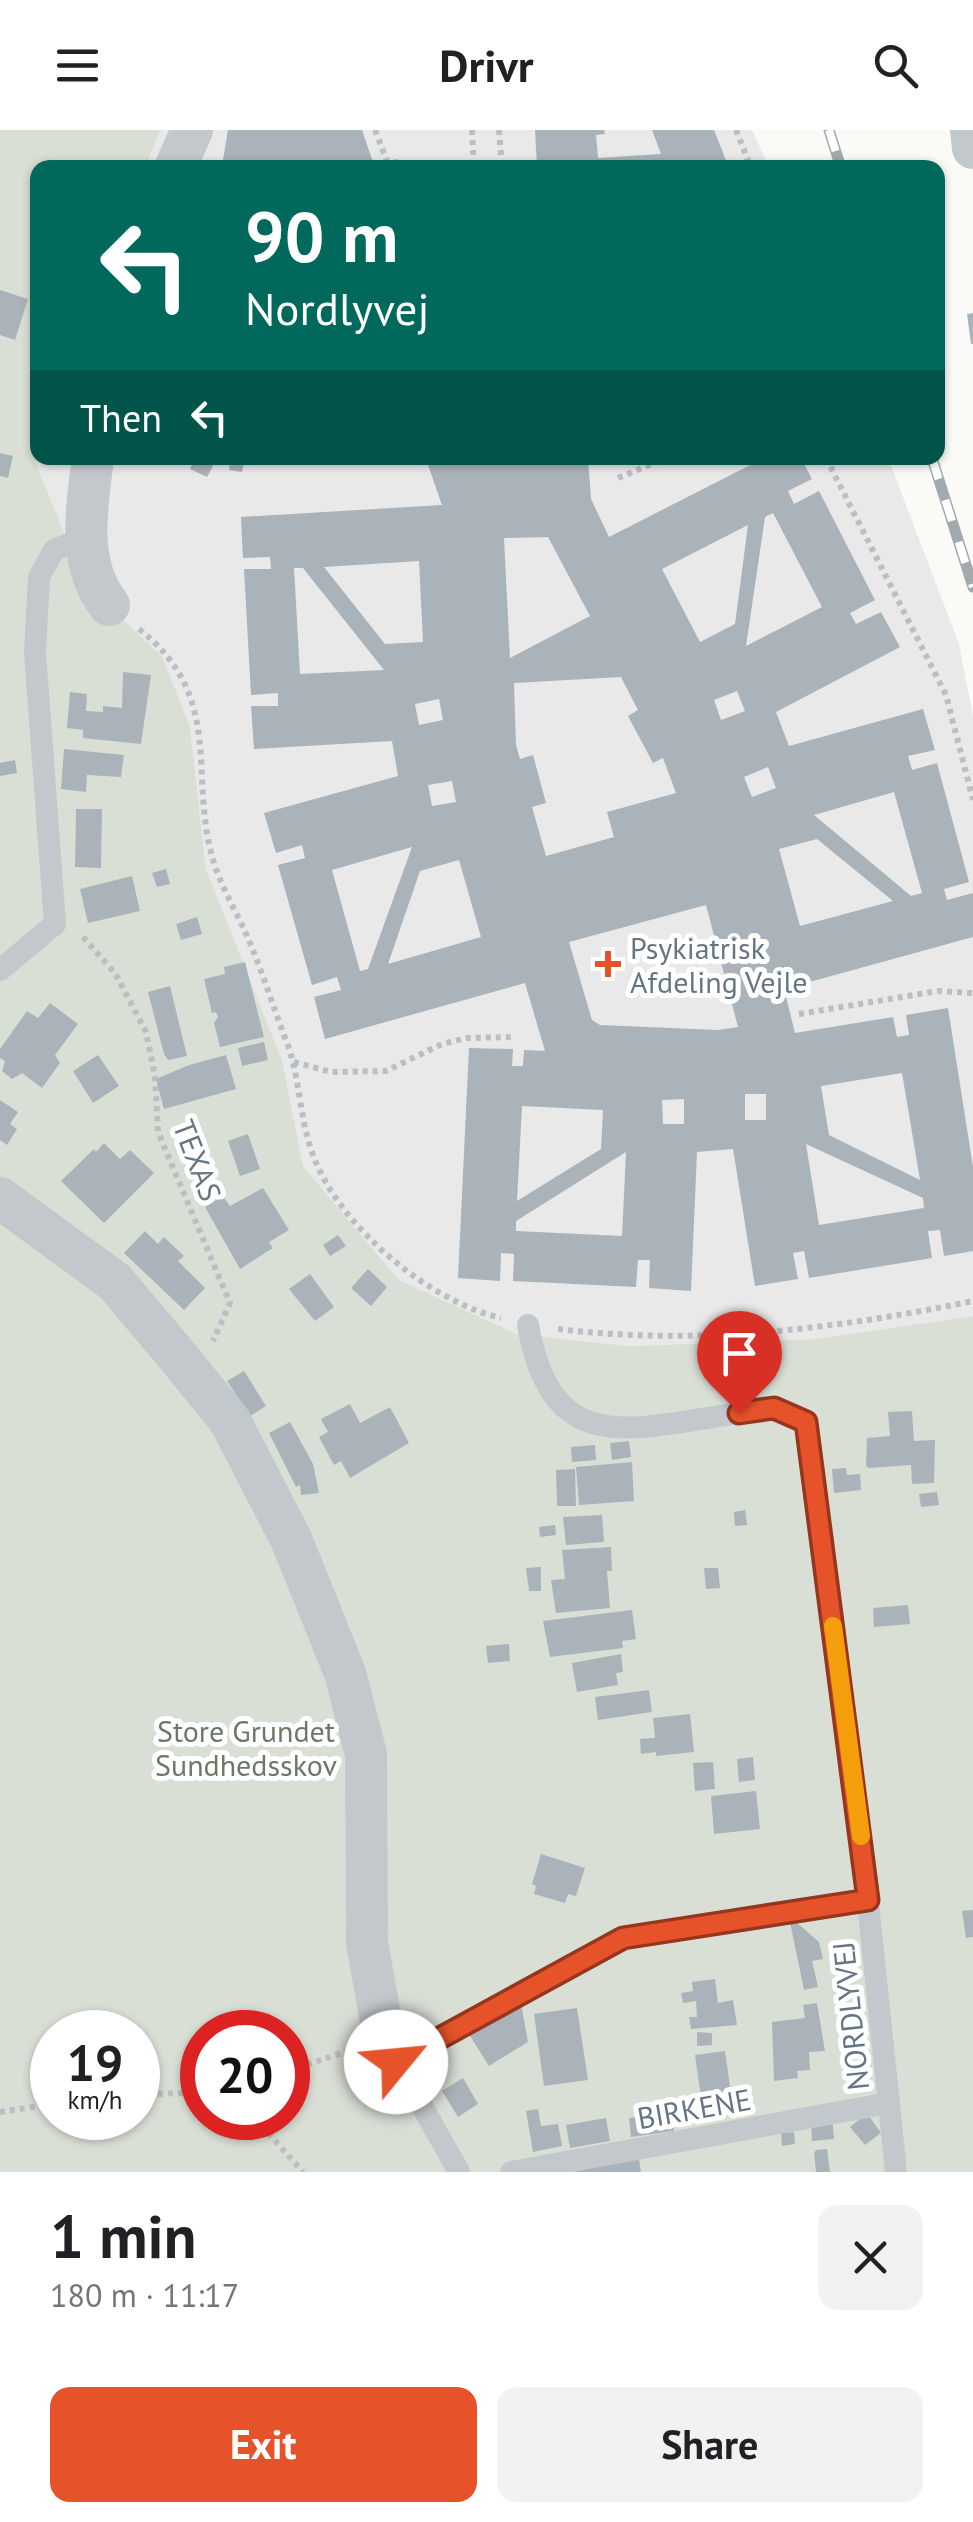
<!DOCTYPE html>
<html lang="en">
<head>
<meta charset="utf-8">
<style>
	body { margin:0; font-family:"PT Sans",sans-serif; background:#f2f2f2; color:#202124; height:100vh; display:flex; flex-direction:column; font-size:38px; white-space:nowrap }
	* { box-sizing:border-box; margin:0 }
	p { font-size:32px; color:#757577 }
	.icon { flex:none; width:55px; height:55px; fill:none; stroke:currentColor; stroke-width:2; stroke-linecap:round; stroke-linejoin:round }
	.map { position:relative; height:2042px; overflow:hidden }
	.side { display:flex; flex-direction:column; background:#fff; flex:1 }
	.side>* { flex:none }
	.banner { position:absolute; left:30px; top:30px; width:915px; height:305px; border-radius:20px; box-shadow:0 2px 8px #0004; background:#00695c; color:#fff; overflow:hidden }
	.speed { position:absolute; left:30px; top:1880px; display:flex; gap:20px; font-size:50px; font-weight:700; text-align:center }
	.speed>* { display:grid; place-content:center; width:130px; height:130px; border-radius:50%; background:#fff; box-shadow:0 2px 8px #0004; line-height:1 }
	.speed small { font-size:25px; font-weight:400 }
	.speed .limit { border:15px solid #d22; background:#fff; color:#111 }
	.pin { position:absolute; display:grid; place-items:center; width:85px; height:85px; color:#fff; margin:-102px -42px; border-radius:50% 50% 50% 0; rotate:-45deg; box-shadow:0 0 10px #0007 }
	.pin .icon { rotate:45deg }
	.me { position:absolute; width:110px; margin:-55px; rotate:62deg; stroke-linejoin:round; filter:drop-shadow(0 0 8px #0008) }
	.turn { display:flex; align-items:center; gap:35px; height:210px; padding:0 50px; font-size:45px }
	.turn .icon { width:130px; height:130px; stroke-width:2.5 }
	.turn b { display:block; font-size:70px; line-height:85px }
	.then { display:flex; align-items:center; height:95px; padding:0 50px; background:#0003; gap:20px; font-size:38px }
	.round { display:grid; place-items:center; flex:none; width:105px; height:105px; border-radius:20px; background:#f2f2f2 }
	.head { display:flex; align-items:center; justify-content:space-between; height:170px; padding:0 50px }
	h1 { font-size:60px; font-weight:800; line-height:75px }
	.button { display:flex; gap:20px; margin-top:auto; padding:20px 50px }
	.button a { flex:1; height:115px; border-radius:20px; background:#e6532b; color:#fff; font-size:40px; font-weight:800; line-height:115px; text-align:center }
	.button a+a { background:#f2f2f2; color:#202124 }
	header { display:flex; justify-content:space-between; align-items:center; height:130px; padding:0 50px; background:#fff; font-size:45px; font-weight:800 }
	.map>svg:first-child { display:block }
</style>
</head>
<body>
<header><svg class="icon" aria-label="menu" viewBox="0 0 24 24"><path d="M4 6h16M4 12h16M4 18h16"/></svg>Drivr<svg class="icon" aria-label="search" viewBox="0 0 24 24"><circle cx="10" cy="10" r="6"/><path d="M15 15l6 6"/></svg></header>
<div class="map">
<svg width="973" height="2042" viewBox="0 0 973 2042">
	<rect width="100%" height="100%" fill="#fafaf7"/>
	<!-- built -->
	<g fill="#e8e9e8">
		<polygon points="161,0 752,0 769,37 145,38"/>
		<polygon points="37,312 38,328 888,328 959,514 973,586 973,1186 814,1209 628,1216 517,1204 399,1150 303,1036 282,930 206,739 190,596 162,526 85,454 33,326"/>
	</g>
	<!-- green -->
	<path fill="#dadfd6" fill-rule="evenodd" d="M 0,0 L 161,0 L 145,37 L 38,38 L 38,312 L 33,326 L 85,454 L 162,526 L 190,596 L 206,739 L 282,930 L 303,1036 L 399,1150 L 517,1204 L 628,1216 L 814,1209 L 973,1186 L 973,2042 L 0,2042 ZM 52,1902 L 138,1902 L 138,1988 L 52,1988 ZM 202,1902 L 288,1902 L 288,1988 L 202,1988 Z"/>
	<!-- building -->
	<g fill="#aab3b9" fill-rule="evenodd">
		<polygon points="228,0 362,0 375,38 231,38 232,31 223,30"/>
		<polygon points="535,0 604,0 605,4 596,5 598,28 661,24 652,0 714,0 729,38 537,38"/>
		<polygon points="0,160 28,169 15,210 0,205"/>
		<polygon points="973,183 973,214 971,214 967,184"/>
		<polygon points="0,323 13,326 8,348 0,346"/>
		<polygon points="195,328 217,328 207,347 190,339"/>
		<polygon points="231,328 245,329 242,342 229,340"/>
		<path d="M 415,328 L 588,328 L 591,369 L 609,407 L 764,328 L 801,328 L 812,349 L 788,361 L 794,374 L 819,361 L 875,470 L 850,483 L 856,494 L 881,482 L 900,517 L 776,582 L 789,616 L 923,579 L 935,620 L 908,626 L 912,640 L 937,633 L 969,752 L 944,759 L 947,770 L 973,763 L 973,807 L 784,859 L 795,903 L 893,887 L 897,907 L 909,905 L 906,885 L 948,878 L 973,1037 L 973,1121 L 944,1126 L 940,1100 L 928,1101 L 932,1128 L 809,1148 L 804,1121 L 793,1123 L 798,1149 L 755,1156 L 733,1019 L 697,1022 L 691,1161 L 649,1158 L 650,1130 L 638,1130 L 636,1157 L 513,1151 L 514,1124 L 501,1123 L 500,1151 L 458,1148 L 469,918 L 513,919 L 512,936 L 523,936 L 524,920 L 545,921 L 525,853 L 325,909 L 314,867 L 341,860 L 337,847 L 312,855 L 278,735 L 305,728 L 302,715 L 276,723 L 264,683 L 398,646 L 392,611 L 254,619 L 251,576 L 278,576 L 278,563 L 251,565 L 244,439 L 271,439 L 270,427 L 243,428 L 241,387 L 442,375 L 427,332 ZM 773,383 L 822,477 L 746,516 L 765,387 ZM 748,395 L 735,494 L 700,512 L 662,439 ZM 548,407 L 590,486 L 510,528 L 504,408 ZM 419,431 L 423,512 L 385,514 L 324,437 ZM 294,438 L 303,438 L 384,540 L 300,544 ZM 621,547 L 638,580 L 628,586 L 653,633 L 663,628 L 676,663 L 607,682 L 614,707 L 546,726 L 532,677 L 546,673 L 533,625 L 520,629 L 516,615 L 514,553 ZM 737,561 L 745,581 L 721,590 L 714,570 ZM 439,569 L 443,590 L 419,595 L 415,574 ZM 768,637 L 776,658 L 752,667 L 744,647 ZM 452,651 L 456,672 L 432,676 L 428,655 ZM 894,662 L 922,763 L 911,766 L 814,685 ZM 817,709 L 893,771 L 800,796 L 779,719 ZM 412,717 L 368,839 L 360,841 L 332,740 ZM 459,730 L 481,807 L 388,834 L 420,741 ZM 706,775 L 738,897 L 718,900 L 600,895 L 592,890 L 569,812 ZM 902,943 L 920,1050 L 829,1005 L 821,956 ZM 745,964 L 766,964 L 766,990 L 745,990 ZM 684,969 L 684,994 L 663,994 L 662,970 ZM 522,976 L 603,980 L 601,1019 L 517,1071 ZM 806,1014 L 923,1068 L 924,1078 L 819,1095 ZM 626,1022 L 622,1106 L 516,1101 L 516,1091 Z"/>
		<polygon points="123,542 151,545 141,614 83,608 83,600 67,598 70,562 87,564 86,581 103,582 103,576 122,578"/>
		<polygon points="64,619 124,625 121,647 87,645 86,662 61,659"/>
		<polygon points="15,630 17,643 0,646 0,633"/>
		<polygon points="76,679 102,679 101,738 75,737"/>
		<polygon points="166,739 170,754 157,757 152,743"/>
		<polygon points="132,746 140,781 88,793 80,759"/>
		<polygon points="197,787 202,804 181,810 176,794"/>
		<polygon points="245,832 264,907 220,917 214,893 218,887 216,882 212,883 204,849 225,844 224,837"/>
		<polygon points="170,856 187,926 168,930 164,924 148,862"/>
		<polygon points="50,873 78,894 55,925 60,933 42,958 22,943 12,949 2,941 5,931 0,928 0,919 27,881 38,888"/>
		<polygon points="264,912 268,930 242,936 238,918"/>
		<polygon points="98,925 119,956 93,973 73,941"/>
		<polygon points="226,925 236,959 164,979 156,949 189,935"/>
		<polygon points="0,970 18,982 10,994 17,999 7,1015 0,1010"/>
		<polygon points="248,1004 260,1039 240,1046 228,1011"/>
		<polygon points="104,1013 120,1029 130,1020 154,1043 104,1093 61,1051 94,1019 96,1022"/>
		<polygon points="263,1058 289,1100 269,1112 273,1118 240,1139 205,1077 223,1066 230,1076"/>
		<polygon points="145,1101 158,1114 164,1107 184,1126 178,1131 205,1158 184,1180 124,1123"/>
		<polygon points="338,1105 346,1116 330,1126 323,1115"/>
		<polygon points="368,1139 387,1157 371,1176 351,1158"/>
		<polygon points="310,1144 334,1177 315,1191 289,1159"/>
		<polygon points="244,1241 266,1276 250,1286 227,1251"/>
		<polygon points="350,1274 360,1293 390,1277 409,1313 350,1348 341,1331 334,1335 319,1307 328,1302 321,1289"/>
		<polygon points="912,1281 914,1311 935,1310 934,1353 912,1354 911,1335 869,1338 866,1336 867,1308 890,1306 888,1282"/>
		<polygon points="290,1292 313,1334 319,1363 301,1365 300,1355 296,1357 269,1303"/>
		<polygon points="629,1311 631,1327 612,1330 610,1313"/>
		<polygon points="595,1315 596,1330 572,1332 571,1317"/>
		<polygon points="632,1332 634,1371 579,1375 576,1337"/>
		<polygon points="846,1338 847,1345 860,1344 861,1360 834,1363 832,1339"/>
		<polygon points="575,1339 576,1376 557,1376 556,1340"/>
		<polygon points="937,1362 939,1375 921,1377 919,1364"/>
		<polygon points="745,1380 747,1395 735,1396 734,1382"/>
		<polygon points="602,1385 604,1412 566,1415 563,1387"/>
		<polygon points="555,1395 556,1405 540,1407 539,1397"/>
		<polygon points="611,1417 612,1441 607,1441 610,1478 556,1483 551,1450 565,1449 562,1420"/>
		<polygon points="541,1437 541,1461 529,1461 526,1438"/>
		<polygon points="704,1438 718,1438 720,1458 706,1459"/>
		<polygon points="908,1475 910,1494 874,1497 873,1478"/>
		<polygon points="632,1480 636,1509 622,1511 623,1518 550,1527 543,1491"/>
		<polygon points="509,1514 510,1531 488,1533 486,1516"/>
		<polygon points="621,1524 623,1542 616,1543 618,1555 577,1562 572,1533"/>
		<polygon points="649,1560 652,1582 598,1590 595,1567"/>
		<polygon points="690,1584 694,1622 656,1626 656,1622 641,1624 640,1609 655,1608 653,1588"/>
		<polygon points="753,1627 755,1650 739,1652 737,1629"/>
		<polygon points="713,1632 715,1659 695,1661 693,1633"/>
		<polygon points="756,1661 760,1699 714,1704 711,1666"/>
		<polygon points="541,1724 585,1738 576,1766 568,1764 565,1773 534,1764 536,1756 532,1754"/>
		<polygon points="973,1780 973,1807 966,1808 962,1781"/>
		<polygon points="795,1791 819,1812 823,1829 812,1831 818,1857 804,1860 790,1792"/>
		<polygon points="715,1849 718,1873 733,1870 737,1895 691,1899 689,1887 697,1887 696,1871 683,1873 681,1863 693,1861 692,1852"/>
		<polygon points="521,1873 528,1912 489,1936 470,1906"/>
		<polygon points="817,1873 825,1921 809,1922 810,1940 797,1941 798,1948 774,1951 772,1892 805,1888 803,1875"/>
		<polygon points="577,1878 588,1950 544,1956 534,1884"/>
		<polygon points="697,1902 712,1903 712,1915 697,1916"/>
		<polygon points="725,1921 733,1977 703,1982 695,1925"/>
		<polygon points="463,1948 478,1974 458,1987 442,1961"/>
		<polygon points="671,1976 674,2001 631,2007 629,1988 638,1987 637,1980"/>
		<polygon points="538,1979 541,1996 558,1994 562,2016 533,2022 526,1981"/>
		<polygon points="867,1983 881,2003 865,2015 850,1997"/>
		<polygon points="832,1987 834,2009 812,2011 811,1989"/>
		<polygon points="606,1988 610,2011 570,2018 566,1995"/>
		<polygon points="794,2002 795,2014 782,2016 781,2003"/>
		<polygon points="827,2019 830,2042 816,2042 814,2023 816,2020"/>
		<polygon points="638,2023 641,2042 576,2042 575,2033"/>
	</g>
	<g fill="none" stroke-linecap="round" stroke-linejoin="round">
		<!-- path -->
		<g stroke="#bbbfc2" stroke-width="6" stroke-dasharray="5 5" stroke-linecap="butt">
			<polyline points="375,0 387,31 432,38"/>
			<polyline points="472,0 474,38"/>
			<polyline points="499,0 502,38"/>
			<polyline points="736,0 751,38"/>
			<polyline points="826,328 946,565 973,670"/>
			<polyline points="618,348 666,328"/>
			<path d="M 139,499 C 228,569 186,648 215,736 C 223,760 237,783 247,806 C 262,840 273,877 287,913 C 301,950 299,992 315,1030 C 342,1098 430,1172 501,1188"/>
			<polyline points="83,807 115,843 146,902 155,946 158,1002 230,1173 213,1211"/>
			<polyline points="799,884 938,861 973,863"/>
			<polyline points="294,932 331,942 386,941 442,914 467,908 515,907"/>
			<path d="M 558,1199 C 697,1216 836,1199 973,1171"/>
			<polyline points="288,1941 348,1921"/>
			<polyline points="138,1965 202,1962"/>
			<polyline points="0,1982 52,1974"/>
			<polyline points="255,1988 303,2042"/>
		</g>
		<!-- service -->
		<g stroke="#c3c8cc" stroke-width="22">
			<polyline points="0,840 55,794 35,522 39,447 54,420 87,407"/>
			<path d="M 528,1195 C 551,1324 624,1301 726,1285 C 740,1283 757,1278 771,1278 C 782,1279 796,1288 806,1293 L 862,1716 L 896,2042"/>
			<polyline points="390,1919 459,2042"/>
			<polyline points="396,1932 623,1808 868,1770"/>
			<polyline points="511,2042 889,1973"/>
		</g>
		<!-- minor -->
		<g stroke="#c3c8cc" stroke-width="42">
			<polyline points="971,0 973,18"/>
			<polyline points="175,38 192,0"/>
			<path d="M 93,328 C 87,377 76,433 109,475"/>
			<polyline points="0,1068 115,1152 179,1228 230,1291 291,1409 345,1543 366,1624 367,1813 384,1908"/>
		</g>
		<defs>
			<g id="rail">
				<polyline points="829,0 841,38"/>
				<polyline points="932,328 973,457"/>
			</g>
		</defs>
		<!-- rail casing -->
		<use href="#rail" stroke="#a2aab0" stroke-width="11"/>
		<!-- rail -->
		<use href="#rail" stroke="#fff" stroke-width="8" stroke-dasharray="22" stroke-linecap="butt"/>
	</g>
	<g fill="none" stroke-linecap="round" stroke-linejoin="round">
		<defs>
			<polyline id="route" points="396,1932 623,1808 868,1770 806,1292 774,1278 739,1283"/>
		</defs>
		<!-- route casing -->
		<use href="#route" stroke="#96361c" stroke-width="25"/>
		<!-- route -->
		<use href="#route" stroke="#e6532b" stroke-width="18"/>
		<!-- slow -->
		<polyline stroke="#f59e0b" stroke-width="18" points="833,1496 861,1706"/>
	</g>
	<!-- markers -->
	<path fill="#e6532b" stroke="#fff" stroke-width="4" d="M603 819h10v10h10v10h-10v10h-10v-10h-10v-10h10z"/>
	<g text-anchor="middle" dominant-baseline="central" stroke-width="10" stroke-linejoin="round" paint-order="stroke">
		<!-- poi labels -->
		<g font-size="30" fill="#647683" stroke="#fff" text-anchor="start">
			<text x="630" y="817">Psykiatrisk<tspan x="630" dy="34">Afdeling Vejle</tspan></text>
		</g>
		<!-- street labels -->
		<g font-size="30" fill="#647683" stroke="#fff">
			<text transform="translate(198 1030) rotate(69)">TEXAS</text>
			<text transform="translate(850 1886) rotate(-96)">NORDLYVEJ</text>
			<text transform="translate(694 1978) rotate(-10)">BIRKENE</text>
		</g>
		<!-- park labels -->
		<g font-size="30" fill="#687a63" stroke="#fff">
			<text x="246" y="1600">Store Grundet<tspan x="246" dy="34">Sundhedsskov</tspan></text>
		</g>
	</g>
</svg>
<div class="speed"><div>19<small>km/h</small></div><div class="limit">20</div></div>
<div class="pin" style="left:739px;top:1283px;background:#d93025"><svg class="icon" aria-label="arrive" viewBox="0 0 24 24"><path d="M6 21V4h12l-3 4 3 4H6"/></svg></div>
<svg class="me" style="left:396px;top:1932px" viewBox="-20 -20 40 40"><circle r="19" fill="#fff"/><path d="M0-13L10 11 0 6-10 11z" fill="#e6532b"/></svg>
<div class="banner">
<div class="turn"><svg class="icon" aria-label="left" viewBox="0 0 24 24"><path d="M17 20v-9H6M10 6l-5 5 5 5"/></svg><div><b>90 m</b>Nordlyvej</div></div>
<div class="then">Then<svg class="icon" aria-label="left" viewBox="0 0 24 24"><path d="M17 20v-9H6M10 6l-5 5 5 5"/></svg></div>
</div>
</div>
<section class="side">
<div class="head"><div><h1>1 min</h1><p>180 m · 11:17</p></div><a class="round"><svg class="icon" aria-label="close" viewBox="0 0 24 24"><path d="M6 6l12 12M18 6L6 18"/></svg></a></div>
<div class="button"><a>Exit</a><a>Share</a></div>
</section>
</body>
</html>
